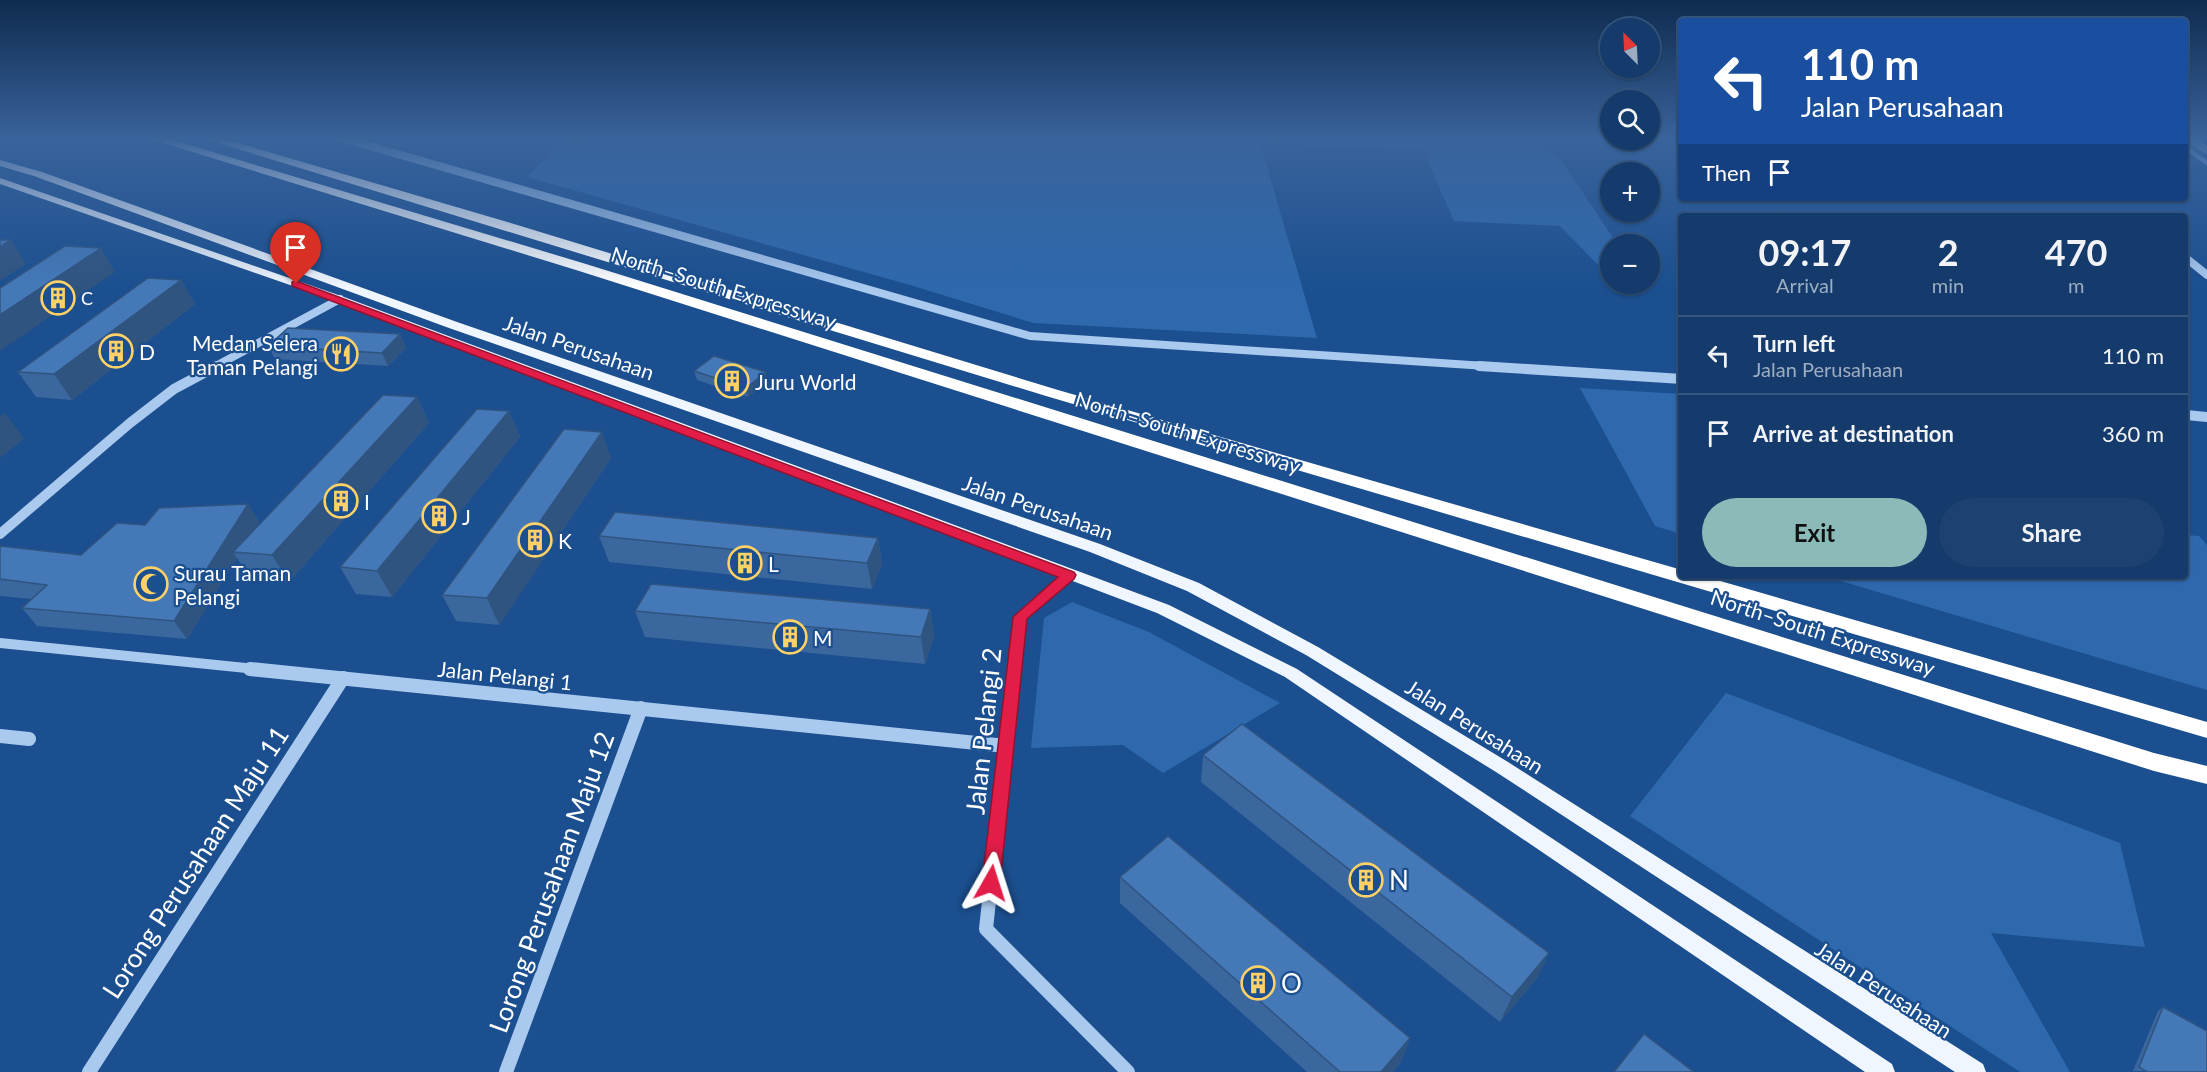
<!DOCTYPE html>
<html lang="en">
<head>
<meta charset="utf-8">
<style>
	body { margin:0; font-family:Lato,sans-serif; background:#1d4271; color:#f1f3f6; height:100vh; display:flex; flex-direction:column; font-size:22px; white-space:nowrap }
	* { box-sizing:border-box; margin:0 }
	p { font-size:20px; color:#9dadc1 }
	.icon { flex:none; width:33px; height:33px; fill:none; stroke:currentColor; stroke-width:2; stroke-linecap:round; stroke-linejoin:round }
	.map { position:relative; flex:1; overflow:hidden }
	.drawer { position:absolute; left:1678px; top:213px; width:510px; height:366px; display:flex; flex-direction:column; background:#143b6b; border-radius:6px; box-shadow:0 2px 4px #0004,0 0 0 2px #33557e }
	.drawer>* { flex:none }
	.hud { position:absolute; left:1678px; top:18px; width:510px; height:183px; border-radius:6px; box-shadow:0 2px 4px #0004,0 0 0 2px #33557e; background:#1a4fa0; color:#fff; overflow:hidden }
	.needle { width:39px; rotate:336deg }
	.tools { position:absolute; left:1600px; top:18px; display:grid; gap:12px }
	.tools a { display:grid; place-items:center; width:60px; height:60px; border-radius:50%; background:#143b6b; box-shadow:0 2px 4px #0004,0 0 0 2px #33557e; font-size:30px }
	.pin { position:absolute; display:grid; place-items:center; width:51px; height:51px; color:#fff; margin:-62px -26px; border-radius:50% 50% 50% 0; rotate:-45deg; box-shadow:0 0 6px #0007 }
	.pin .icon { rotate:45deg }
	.me { position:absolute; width:66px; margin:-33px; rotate:6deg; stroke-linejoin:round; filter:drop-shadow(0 0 4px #0008) }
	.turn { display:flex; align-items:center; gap:21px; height:126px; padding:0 24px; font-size:27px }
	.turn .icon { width:78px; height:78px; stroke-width:2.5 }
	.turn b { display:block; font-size:42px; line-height:51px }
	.then { display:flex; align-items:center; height:57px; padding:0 24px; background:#0003; gap:12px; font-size:22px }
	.eta { display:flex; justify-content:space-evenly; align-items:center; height:102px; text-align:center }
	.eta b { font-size:36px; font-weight:700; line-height:42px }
	.primary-button { display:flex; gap:12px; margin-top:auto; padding:12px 24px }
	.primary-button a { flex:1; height:69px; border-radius:36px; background:#8bbbb9; color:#111; font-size:24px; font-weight:700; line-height:69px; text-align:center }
	.primary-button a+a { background:#1d4271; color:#f1f3f6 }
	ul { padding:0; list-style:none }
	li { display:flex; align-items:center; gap:18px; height:78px; padding:0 24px; border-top:2px solid #33557e }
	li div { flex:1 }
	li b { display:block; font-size:22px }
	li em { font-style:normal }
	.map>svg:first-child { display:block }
</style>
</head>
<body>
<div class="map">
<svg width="2207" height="1072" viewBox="0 0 2207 1072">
	<rect width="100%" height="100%" fill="#1b4f8f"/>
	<!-- green -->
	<g fill="#2e69ad">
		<polygon points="635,138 1532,138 1562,161 1617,244 1611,244 1611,274 1607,274 1560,226 1454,221 1423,150 1260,143 1317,338 1033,323 910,285 527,177 560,143 633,145"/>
		<polygon points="1580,388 1681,394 1681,534 1655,526"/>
		<polygon points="2186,535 2199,536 2207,545 2207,690 1824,576 2186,576"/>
		<polygon points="1072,602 1149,632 1280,703 1163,773 1123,745 1031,748 1044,618"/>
		<polygon points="1726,693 2120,843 2145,947 1991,933 2070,1072 2020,1072 1630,816"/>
	</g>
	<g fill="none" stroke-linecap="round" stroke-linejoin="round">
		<!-- stream -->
		<polyline stroke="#9cc4f0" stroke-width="4.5" points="2186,148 2207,163"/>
		<!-- minor-far2 -->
		<g stroke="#a9c9ee" stroke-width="8">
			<polyline points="342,138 1030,336 1501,367"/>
			<polyline points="2189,138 2207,150"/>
			<polyline points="2186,258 2207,275"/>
			<polyline points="214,367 340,299"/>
		</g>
		<!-- minor-far1 -->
		<g stroke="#a9c9ee" stroke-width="10">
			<polyline points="1479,366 1682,379"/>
			<polyline points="2186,415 2207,417"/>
			<polyline points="0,534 130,423 174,389 217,366"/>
			<polyline points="0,643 265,670"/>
			<polyline points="1014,670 1020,617 1069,575"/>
		</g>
		<!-- minor -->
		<g stroke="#a9c9ee" stroke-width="14">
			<polyline points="250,669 1006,746"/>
			<polyline points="1014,669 986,929 1128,1072"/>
			<polyline points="0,736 29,739"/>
			<polyline points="89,1072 343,678"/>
			<polyline points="506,1072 641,708"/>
		</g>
		<!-- major -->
		<g fill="#f0f6ff" fill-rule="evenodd">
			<polygon points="0,160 42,172 457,322 1100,544 1199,583 1318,647 1508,762 1983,1064 1986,1072 1955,1072 1496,772 1306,655 1187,591 1090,552 449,328 34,176 0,166"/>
			<polygon points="0,178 344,297 1169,605 1297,669 1892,1064 1895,1072 1865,1072 1285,677 1157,613 336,301 0,184"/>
		</g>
		<!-- highway -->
		<g fill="#fff" fill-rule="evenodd">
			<polygon points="147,138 166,138 586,264 2154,753 2207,766 2207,784 2154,771 576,270"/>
			<polygon points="202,138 221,138 514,224 1058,390 1682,570 1682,576 1703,576 2207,722 2207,738 1046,396"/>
		</g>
	</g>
	<!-- wall -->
	<g fill="#3a679d">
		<polygon points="181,280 195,304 72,400 36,397 18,372"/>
		<polygon points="400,334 406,348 388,366 275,359 268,346"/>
		<polygon points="694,371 768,381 748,397 697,380"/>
		<polygon points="417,397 429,423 289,582 251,579 237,558 187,639 37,626 22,608 31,599 0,596 0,546 81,555 145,525 248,504 259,522 254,531"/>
		<polygon points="509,411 520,437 392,597 356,594 340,567"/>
		<polygon points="611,458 499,625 456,621 442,595"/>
		<polygon points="599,536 878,538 882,564 872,589 609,562"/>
		<polygon points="930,609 934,636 925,664 645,637 635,611"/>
		<polygon points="1203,755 1549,953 1537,978 1500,1022 1201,782"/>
		<polygon points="1120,877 1410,1038 1401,1062 1393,1072 1307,1072 1120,903"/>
		<polygon points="2163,1007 2207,1072 2133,1071 2158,1011"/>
	</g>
	<!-- shaded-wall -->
	<g fill="#305480">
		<polygon points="11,240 26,264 0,281 0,247"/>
		<polygon points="101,248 115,272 0,351 0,315"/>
		<polygon points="181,280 195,304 72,400 54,374"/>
		<polygon points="400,334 406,348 388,366 382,353"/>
		<polygon points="766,372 768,381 748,397 746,388"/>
		<polygon points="417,397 429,423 289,582 272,555"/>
		<polygon points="509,411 520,437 392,597 377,571"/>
		<polygon points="5,413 24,439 0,458 0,417"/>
		<polygon points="602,432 611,458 499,625 487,598"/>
		<polygon points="248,504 259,522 240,553 233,552 237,558 187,639 174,621"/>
		<polygon points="878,538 882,564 872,589 867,563"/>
		<polygon points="930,609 934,636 925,664 921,637"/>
		<polygon points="1549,953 1537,978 1500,1022 1512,997"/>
		<polygon points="1410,1038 1401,1062 1393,1072 1381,1072"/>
	</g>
	<!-- building -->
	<g fill="#4478b7" stroke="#305480" stroke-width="1.5">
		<polygon points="0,240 11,240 0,247"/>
		<polygon points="65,246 101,248 0,315 0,288"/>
		<polygon points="148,278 181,280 54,374 18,372"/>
		<polygon points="288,328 400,334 382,353 268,346"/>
		<polygon points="714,356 766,372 746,388 694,371"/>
		<polygon points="383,395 417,397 272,555 233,552"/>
		<polygon points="477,409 509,411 377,571 340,567"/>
		<polygon points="564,429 602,432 487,598 442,595"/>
		<polygon points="248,504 174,621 22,608 47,585 0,579 0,546 81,555 117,523 145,525 159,508"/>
		<polygon points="615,512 878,538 867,563 599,536"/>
		<polygon points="651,584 930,609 921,637 635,611"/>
		<polygon points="1242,724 1549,953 1512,997 1203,755"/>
		<polygon points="1168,836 1410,1038 1381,1072 1340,1072 1120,877"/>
		<polygon points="2163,1007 2207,1031 2207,1072 2147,1072 2139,1067"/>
		<polygon points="1644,1034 1694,1072 1614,1072"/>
	</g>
	<!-- sky -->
	<linearGradient id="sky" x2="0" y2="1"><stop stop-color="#0f2b4f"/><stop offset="0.48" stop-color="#39639b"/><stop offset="1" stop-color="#39639b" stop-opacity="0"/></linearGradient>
	<rect width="2207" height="288" fill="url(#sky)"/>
	<!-- route -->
	<polygon fill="#e11d48" stroke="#92132f" stroke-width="1.5" points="296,281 1074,572 1076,575 1074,579 1027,619 1000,883 997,889 991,891 984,889 982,883 1013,617 1058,577 292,286 292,282"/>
	<!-- icons -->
	<defs>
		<symbol id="building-ring" viewBox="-11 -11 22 22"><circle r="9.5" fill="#1b4f8f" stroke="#ffd166" stroke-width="1.5"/><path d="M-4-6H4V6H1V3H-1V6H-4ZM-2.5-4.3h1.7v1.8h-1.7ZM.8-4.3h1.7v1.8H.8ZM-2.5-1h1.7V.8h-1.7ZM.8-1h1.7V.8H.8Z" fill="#ffd166"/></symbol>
		<symbol id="restaurant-ring" viewBox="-11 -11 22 22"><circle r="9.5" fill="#1b4f8f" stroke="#ffd166" stroke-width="1.5"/><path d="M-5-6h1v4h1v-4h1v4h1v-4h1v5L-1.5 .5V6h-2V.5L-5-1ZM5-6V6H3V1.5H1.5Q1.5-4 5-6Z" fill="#ffd166"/></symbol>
		<symbol id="mosque-ring" viewBox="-11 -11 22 22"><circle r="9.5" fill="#1b4f8f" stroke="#ffd166" stroke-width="1.5"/><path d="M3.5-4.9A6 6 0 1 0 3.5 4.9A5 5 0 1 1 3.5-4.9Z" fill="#ffd166"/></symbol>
	</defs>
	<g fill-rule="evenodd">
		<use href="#building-ring" x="39" y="279" width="38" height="38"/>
		<use href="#building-ring" x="97" y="332" width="38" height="38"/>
		<use href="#restaurant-ring" x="322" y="335" width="38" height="38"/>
		<use href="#building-ring" x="713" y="362" width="38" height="38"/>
		<use href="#building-ring" x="322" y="482" width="38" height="38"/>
		<use href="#building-ring" x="420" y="497" width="38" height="38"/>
		<use href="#building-ring" x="516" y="521" width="38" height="38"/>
		<use href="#building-ring" x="726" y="544" width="38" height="38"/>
		<use href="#mosque-ring" x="132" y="565" width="38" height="38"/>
		<use href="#building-ring" x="771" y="618" width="38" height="38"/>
		<use href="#building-ring" x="1347" y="861" width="38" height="38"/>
		<use href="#building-ring" x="1239" y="964" width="38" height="38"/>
	</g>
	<g text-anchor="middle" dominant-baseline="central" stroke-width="4.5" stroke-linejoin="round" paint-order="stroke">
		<!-- far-poi labels -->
		<g font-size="18" fill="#fff" stroke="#1b4f8f" text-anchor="start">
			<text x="81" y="298">C</text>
		</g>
		<!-- street labels -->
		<g font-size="21" fill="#fff" stroke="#1b4f8f">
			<text transform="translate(724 287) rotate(17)">North–South Expressway</text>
			<text transform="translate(579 347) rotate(19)">Jalan Perusahaan</text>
			<text transform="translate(1188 432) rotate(17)">North–South Expressway</text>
			<text transform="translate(1038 507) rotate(19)">Jalan Perusahaan</text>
			<text transform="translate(1823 632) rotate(18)">North–South Expressway</text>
			<text transform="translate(505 675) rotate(6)">Jalan Pelangi 1</text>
			<text transform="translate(1475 726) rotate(32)">Jalan Perusahaan</text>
			<text transform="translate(1884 989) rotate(33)">Jalan Perusahaan</text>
		</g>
		<!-- poi labels -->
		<g font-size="21" fill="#fff" stroke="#1b4f8f" text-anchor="start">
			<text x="318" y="342" text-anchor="end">Medan Selera<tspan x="318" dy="24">Taman Pelangi</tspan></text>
			<text x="139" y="351">D</text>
			<text x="755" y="381">Juru World</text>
			<text x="364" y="501">I</text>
			<text x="462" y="516">J</text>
			<text x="558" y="540">K</text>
			<text x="768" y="563">L</text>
			<text x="174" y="572">Surau Taman<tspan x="174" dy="24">Pelangi</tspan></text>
			<text x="813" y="637">M</text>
		</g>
		<!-- near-street labels -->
		<g font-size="26" fill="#fff" stroke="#1b4f8f">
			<text transform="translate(983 731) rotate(-84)">Jalan Pelangi 2</text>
			<text transform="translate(195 862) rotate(-57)">Lorong Perusahaan Maju 11</text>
			<text transform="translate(551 882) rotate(-70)">Lorong Perusahaan Maju 12</text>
		</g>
		<!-- near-poi labels -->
		<g font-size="26" fill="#fff" stroke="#1b4f8f" text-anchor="start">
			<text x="1389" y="880">N</text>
			<text x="1281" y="983">O</text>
		</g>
	</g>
</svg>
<div class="tools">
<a><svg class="needle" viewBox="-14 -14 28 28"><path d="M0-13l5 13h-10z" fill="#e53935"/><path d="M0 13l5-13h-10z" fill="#9dadc1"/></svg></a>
<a><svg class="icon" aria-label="search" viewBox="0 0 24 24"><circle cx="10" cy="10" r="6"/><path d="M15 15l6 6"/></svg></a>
<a>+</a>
<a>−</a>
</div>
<div class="pin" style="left:296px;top:284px;background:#d93025"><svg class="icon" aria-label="arrive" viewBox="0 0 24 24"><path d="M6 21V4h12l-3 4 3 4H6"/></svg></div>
<svg class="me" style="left:991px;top:883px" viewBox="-20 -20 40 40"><path d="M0-17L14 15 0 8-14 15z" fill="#e11d48" stroke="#fff" stroke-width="4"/></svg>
<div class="hud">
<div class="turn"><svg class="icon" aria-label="left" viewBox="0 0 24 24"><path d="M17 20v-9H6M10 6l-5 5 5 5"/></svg><div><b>110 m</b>Jalan Perusahaan</div></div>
<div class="then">Then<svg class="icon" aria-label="arrive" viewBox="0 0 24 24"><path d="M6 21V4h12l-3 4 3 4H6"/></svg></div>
</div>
<section class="drawer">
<div class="eta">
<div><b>09:17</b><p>Arrival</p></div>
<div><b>2</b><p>min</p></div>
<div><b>470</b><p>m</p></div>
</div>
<ul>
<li><svg class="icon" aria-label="left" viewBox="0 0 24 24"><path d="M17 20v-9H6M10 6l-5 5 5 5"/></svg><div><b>Turn left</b><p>Jalan Perusahaan</p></div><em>110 m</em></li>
<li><svg class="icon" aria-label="arrive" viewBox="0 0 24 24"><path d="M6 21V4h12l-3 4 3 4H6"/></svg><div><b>Arrive at destination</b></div><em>360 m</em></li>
</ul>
<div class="primary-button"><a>Exit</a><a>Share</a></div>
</section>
</div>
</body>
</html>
